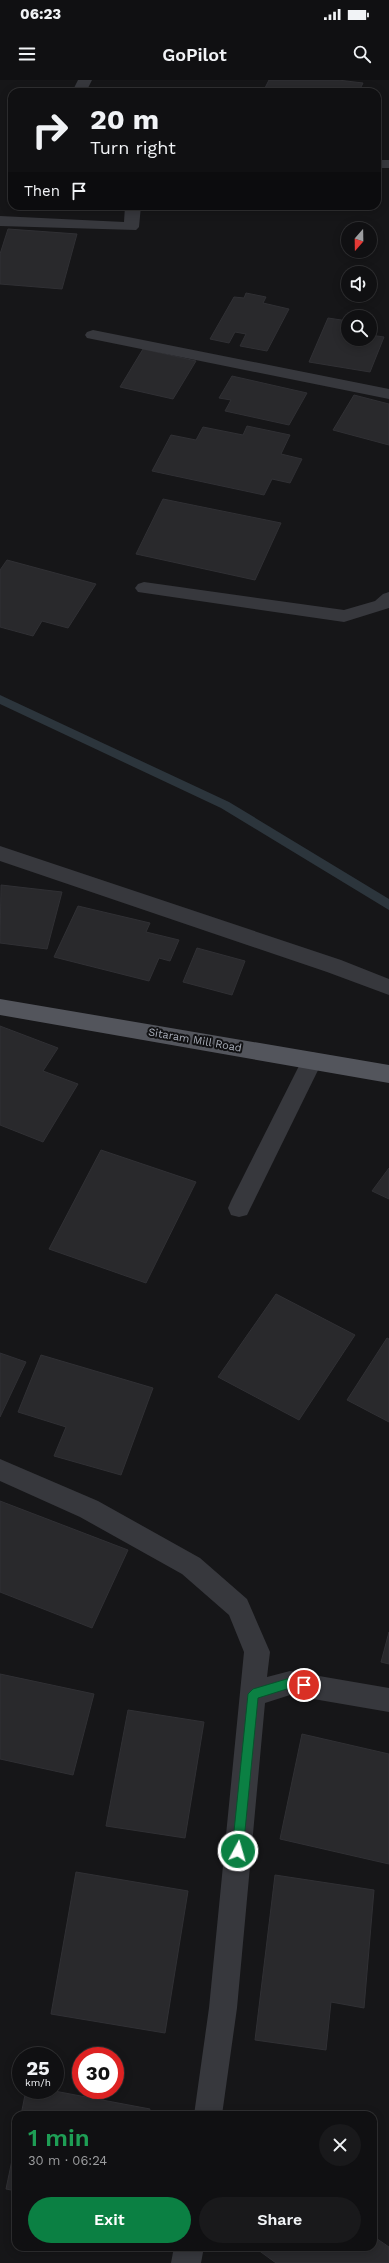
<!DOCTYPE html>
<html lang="en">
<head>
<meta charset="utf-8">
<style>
	body { margin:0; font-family:"Work Sans",sans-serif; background:#19191b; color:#f1f3f6; height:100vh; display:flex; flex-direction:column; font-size:15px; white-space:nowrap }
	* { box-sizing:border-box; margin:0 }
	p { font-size:13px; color:#9c9d9f }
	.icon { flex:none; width:22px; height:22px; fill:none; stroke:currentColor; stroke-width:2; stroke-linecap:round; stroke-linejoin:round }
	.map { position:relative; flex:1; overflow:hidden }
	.details { position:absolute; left:12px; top:2031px; width:365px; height:140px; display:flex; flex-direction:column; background:#101012; border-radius:12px; box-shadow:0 2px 10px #0003,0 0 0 1px #303032 }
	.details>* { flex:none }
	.top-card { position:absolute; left:8px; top:8px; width:373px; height:122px; border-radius:12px; box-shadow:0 2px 10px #0003,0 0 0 1px #303032; background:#101012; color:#f1f3f6; overflow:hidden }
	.needle { width:26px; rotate:200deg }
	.fabs { position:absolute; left:341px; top:142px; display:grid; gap:8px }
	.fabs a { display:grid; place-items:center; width:36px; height:36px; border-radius:50%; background:#101012; box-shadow:0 2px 10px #0003,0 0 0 1px #303032; font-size:20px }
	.speed { position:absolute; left:12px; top:1967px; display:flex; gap:8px; font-size:20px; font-weight:700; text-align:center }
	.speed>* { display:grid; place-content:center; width:52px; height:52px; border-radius:50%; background:#101012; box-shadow:0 2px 10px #0003,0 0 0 1px #303032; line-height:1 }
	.speed small { font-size:10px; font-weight:400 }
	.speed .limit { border:6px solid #d22; background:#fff; color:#111 }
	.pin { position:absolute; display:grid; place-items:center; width:34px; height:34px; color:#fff; margin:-17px; border:2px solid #fff; border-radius:50%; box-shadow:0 1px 4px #0007 }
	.me { position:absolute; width:44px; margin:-22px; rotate:6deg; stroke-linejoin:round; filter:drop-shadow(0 0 3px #0008) }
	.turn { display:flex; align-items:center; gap:14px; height:84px; padding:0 16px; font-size:18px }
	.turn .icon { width:52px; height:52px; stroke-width:2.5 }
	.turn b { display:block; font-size:28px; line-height:34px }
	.then { display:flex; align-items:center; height:38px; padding:0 16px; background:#0003; gap:8px; font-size:15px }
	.round { display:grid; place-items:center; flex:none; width:42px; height:42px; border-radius:21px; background:#19191b }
	.headline { display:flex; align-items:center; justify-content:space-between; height:68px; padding:0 16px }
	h1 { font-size:24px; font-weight:600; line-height:30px; color:#1e9e55 }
	.action { display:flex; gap:8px; margin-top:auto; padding:8px 16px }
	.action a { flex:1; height:46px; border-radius:24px; background:#0b8043; color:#fff; font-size:16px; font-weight:600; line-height:46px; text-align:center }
	.action a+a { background:#19191b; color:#f1f3f6 }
	.status { display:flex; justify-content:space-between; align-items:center; height:28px; padding:0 20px; background:#101012; direction:ltr }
	.status svg { height:11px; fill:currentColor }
	header { display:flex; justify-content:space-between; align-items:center; height:52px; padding:0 16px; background:#101012; font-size:18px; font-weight:600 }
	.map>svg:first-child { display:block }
</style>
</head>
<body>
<div class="status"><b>06:23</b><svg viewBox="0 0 49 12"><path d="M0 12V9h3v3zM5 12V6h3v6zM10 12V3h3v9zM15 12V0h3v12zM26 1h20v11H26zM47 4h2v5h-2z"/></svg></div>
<header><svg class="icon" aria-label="menu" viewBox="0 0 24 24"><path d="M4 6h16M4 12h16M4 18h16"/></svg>GoPilot<svg class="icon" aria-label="search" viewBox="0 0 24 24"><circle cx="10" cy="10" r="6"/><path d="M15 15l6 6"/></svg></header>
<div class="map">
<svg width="389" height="2183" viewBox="0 0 389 2183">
	<rect width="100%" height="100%" fill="#161618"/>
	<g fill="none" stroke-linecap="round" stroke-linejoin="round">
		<!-- stream -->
		<polygon fill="#2c353c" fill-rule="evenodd" points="0,615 229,722 389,819 389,830 221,728 0,624"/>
	</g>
	<!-- building -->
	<g fill="#29292c" stroke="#303034">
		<polygon points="269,0 338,0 363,3 360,9 370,11 291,12 265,8"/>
		<polygon points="8,149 77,154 62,209 0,204 0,174"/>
		<polygon points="246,213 266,217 263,223 289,229 267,271 240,266 246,254 235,252 229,263 210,259 234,217 244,218"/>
		<polygon points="328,238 348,241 348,259 370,259 370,255 384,257 370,292 309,282"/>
		<polygon points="143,269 196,281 173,319 120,307"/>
		<polygon points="232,296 307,313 289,345 225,331 231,320 219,318"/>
		<polygon points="354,315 389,324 389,365 333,350"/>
		<polygon points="247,346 290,355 281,374 302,379 290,403 272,399 264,415 152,391 171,355 196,360 203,347 243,355"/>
		<polygon points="163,419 281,443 255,500 136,474"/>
		<polygon points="7,480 96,504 68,548 42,541 33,556 0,547 0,490"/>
		<polygon points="1,805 62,812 47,869 0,863"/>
		<polygon points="78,826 150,843 146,852 179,860 170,881 159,878 149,901 54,877"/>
		<polygon points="197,868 245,881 232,915 183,902"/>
		<polygon points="0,946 58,968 43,991 78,1004 43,1062 0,1045"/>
		<polygon points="101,1070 196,1102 146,1203 49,1169"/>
		<polygon points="389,1088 389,1119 372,1111"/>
		<polygon points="276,1214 355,1255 299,1340 218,1297"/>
		<polygon points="387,1258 389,1259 389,1342 347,1320"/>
		<polygon points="0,1273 26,1282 0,1337"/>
		<polygon points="41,1275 153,1308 121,1395 54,1376 66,1347 18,1332"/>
		<polygon points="0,1421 128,1470 92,1548 0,1512"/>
		<polygon points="389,1552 389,1584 381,1582"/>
		<polygon points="0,1594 94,1614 73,1695 0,1679"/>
		<polygon points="128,1630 204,1642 185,1758 106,1746"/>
		<polygon points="302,1654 389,1674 389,1784 280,1759"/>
		<polygon points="76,1792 188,1811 165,1953 51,1934"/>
		<polygon points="275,1795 374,1810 364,1928 331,1922 326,1970 255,1960"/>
		<polygon points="26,2010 49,2010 150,2029 149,2035 21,2035"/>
		<polygon points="16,2061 16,2111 6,2109"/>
		<polygon points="373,2156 389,2167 389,2183 276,2183 254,2167 373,2167"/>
	</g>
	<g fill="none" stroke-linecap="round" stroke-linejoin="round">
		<!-- minor -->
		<g fill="#37383d" fill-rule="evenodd">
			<polygon points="78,0 92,0 86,12 72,12"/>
			<rect x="377" y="80" width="12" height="8"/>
			<polygon points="125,126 141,126 139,147 136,150 0,146 0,136 124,142"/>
			<polygon points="93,250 389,309 389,319 87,258 85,255 87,252"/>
			<polygon points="144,502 344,530 375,521 383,514 389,512 389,528 344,542 138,512 135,508 138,504"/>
			<polygon points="0,766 341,880 389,899 389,915 327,892 0,781"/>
			<polygon points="312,972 319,974 323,980 247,1135 239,1137 231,1135 228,1128 231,1121 305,974"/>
			<polygon points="0,1379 98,1421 200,1478 247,1519 270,1572 267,1597 290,1591 389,1608 389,1632 290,1615 265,1623 237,1928 222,2035 194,2035 209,1928 244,1572 229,1535 182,1494 80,1437 0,1401"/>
			<polygon points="174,2167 204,2167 201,2183 171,2183"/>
		</g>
		<!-- major -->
		<polygon fill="#53555c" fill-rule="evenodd" points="0,919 389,985 389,1003 0,935"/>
	</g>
	<!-- route -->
	<polygon fill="#0b8043" stroke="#07532c" points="290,1598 308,1602 308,1609 304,1610 290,1608 258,1618 243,1771 242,1775 238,1777 234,1775 232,1771 248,1614 253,1609"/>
	<g text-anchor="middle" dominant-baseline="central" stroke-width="4" stroke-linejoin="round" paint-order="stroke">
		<!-- street labels -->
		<g font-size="11" fill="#a8adb8" stroke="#111113">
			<text transform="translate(195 960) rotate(10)">Sitaram Mill Road</text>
		</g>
	</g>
</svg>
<div class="fabs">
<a><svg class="needle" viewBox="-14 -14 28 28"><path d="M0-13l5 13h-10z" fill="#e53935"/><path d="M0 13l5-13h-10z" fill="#9c9d9f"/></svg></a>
<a><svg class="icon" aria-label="sound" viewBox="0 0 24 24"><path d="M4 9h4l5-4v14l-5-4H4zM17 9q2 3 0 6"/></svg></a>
<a><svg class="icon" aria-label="search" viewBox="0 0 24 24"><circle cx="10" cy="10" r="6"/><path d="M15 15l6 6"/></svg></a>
</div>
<div class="speed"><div>25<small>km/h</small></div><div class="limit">30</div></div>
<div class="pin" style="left:304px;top:1605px;background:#d93025"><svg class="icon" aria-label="arrive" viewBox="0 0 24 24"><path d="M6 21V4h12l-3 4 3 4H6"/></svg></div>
<svg class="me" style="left:238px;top:1771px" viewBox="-20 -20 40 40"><circle r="17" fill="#0b8043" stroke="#fff" stroke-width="3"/><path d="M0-11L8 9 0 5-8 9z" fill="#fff"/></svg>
<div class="top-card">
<div class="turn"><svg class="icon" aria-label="right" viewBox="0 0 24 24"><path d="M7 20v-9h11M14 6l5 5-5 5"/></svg><div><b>20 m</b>Turn right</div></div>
<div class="then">Then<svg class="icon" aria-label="arrive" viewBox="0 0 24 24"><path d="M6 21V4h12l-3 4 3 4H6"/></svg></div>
</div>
<section class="details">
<div class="headline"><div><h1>1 min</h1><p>30 m · 06:24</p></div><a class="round"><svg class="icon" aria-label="close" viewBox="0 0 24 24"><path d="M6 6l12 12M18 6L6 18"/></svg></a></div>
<div class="action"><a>Exit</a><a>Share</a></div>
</section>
</div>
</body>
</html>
